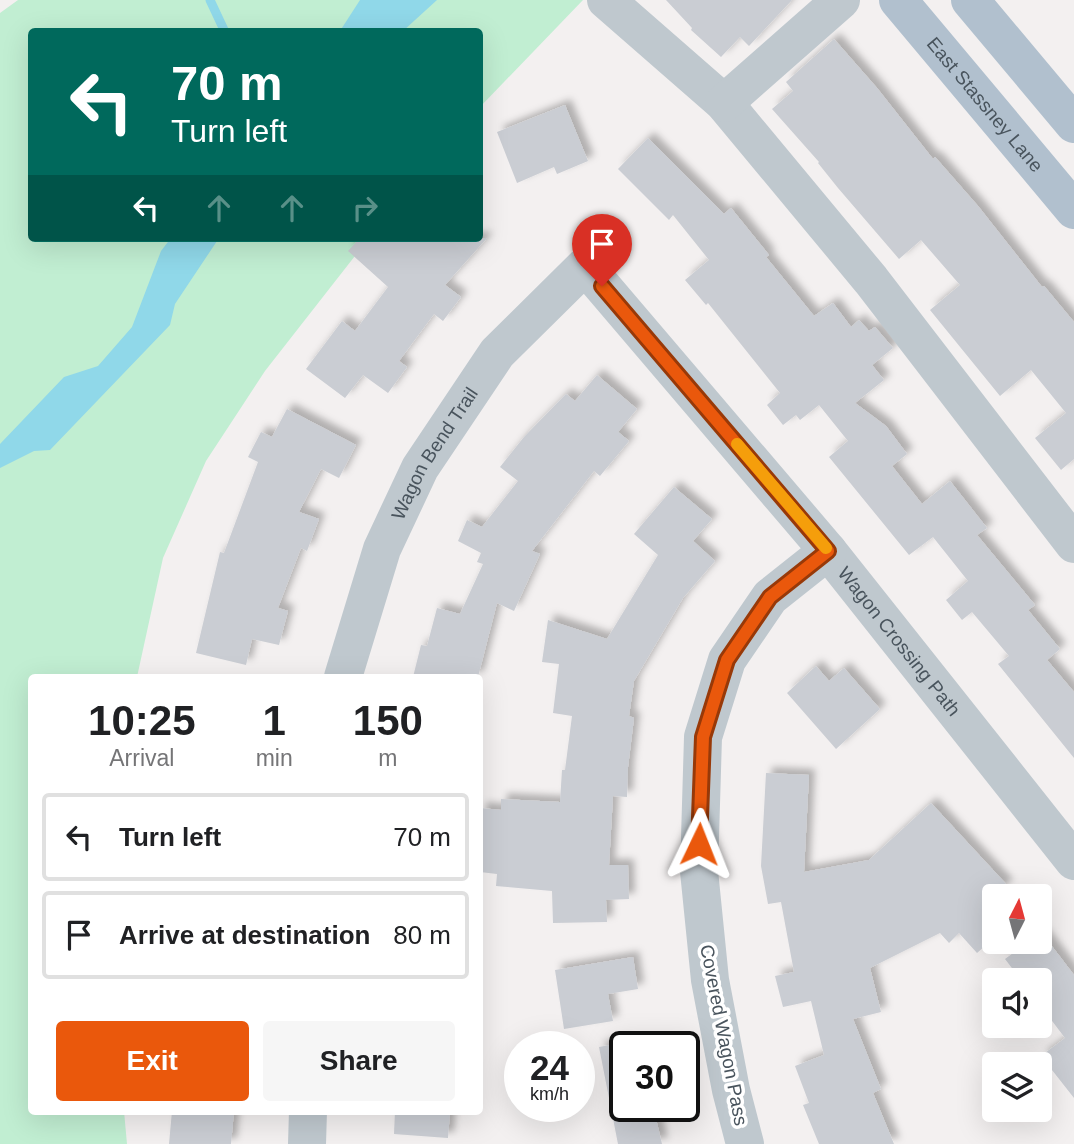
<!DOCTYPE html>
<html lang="en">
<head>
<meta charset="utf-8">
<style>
	body { margin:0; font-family:Helvetica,sans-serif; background:#f6f6f6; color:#202124; height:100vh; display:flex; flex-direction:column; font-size:26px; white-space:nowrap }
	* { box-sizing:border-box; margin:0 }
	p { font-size:23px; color:#757577 }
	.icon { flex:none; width:38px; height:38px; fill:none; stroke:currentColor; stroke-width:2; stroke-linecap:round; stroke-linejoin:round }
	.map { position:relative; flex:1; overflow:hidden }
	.side { position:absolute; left:28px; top:674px; width:455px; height:441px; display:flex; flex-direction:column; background:#fff; border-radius:7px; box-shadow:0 7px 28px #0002 }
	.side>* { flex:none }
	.banner { position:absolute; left:28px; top:28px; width:455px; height:214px; border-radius:7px; box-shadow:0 7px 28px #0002; background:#00695c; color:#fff; overflow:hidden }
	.needle { width:46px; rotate:6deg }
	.fabs { position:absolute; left:982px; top:884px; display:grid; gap:14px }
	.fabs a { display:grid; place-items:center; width:70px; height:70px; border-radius:7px; background:#fff; box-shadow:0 7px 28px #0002; font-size:35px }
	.speed { position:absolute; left:504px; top:1031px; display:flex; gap:14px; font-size:35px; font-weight:700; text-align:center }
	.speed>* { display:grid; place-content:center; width:91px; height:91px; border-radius:50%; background:#fff; box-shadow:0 7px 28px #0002; line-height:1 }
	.speed small { font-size:18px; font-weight:400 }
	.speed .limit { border:4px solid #111; border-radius:10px; background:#fff; color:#111 }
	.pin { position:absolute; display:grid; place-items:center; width:60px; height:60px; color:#fff; margin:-72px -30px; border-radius:50% 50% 50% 0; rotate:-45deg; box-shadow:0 0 7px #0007 }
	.pin .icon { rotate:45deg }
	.me { position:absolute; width:77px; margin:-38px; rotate:2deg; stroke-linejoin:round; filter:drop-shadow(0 0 5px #0008) }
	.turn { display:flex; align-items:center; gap:24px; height:147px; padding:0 28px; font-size:32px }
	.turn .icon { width:91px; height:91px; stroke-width:2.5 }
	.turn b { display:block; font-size:49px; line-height:60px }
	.lanes { display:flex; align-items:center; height:66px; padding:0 28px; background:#0003; justify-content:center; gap:35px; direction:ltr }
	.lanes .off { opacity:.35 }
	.eta { display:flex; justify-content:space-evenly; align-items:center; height:119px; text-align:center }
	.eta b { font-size:42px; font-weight:600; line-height:49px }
	.primary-button { display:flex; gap:14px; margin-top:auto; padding:14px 28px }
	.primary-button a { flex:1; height:80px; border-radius:7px; background:#ea580c; color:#fff; font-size:28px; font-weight:600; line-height:80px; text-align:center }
	.primary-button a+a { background:#f6f6f6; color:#202124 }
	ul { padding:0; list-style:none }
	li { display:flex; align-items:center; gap:21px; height:88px; margin:0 14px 10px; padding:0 14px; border:4px solid #e0e0e0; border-radius:7px }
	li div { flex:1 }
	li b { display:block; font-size:26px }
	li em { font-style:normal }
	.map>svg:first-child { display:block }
</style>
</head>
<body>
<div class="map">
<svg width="1074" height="1144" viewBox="0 0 1074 1144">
	<defs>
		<filter id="shadow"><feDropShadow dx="6" dy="-6" stdDeviation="3.5" flood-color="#0004"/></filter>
	</defs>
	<rect width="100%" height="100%" fill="#f3f0f0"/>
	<!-- green -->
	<polygon fill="#c1eed2" points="18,0 583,0 480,107 480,32 32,32 32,238 369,238 265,371 206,461 163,558 137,677 32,677 32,1111 124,1111 127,1144 0,1144 0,13"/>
	<!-- water -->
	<g fill="#90d8e9">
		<polygon points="360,0 437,0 403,31 340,31"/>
		<polygon points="171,238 219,238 175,304 170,325 50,450 34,451 0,468 0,444 64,377 98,366 132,327 161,251"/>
	</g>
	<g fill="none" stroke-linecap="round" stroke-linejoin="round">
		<!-- stream -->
		<polyline stroke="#90d8e9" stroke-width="9" points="210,0 225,32"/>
	</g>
	<!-- building -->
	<g fill="#cacdd3" filter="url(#shadow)">
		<polygon points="666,0 792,0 749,46 740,37 721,57 691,30 692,28"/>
		<polygon points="834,39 877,88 933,159 935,157 978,206 1042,287 1044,286 1074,322 1074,459 1061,470 1035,438 1066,413 1031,370 1000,396 930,310 960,285 921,240 899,259 838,188 818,163 819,162 772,109 793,91 786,82"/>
		<polygon points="565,105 588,161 557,174 554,167 517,183 497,132"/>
		<polygon points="648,138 724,214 731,208 769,255 766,257 814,316 833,303 851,327 859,320 869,331 875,327 893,348 872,365 884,380 855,403 886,426 907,454 892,466 922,504 950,481 987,528 977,535 1035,605 1028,610 1060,649 1047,660 1074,692 1074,758 998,664 1009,656 972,612 962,620 946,600 968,581 933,537 909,555 829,457 848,441 819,405 800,420 796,415 783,425 767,405 780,393 708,303 706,305 685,280 709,260 673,215 669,220 618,169"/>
		<polygon points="360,238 487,238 445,285 461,297 443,321 434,314 399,361 407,367 388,393 363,375 345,398 306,369 342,321 355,331 388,287 348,251"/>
		<polygon points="597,375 637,409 618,432 629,441 600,476 594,471 532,551 540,554 514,611 497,603 478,677 413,677 421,645 427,646 437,608 460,614 483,564 477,562 481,553 458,541 467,520 482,527 518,481 500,467 524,437 566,394 575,401"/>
		<polygon points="287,409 356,445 339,478 321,469 299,512 319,519 307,551 301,548 278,608 288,611 279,645 252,639 246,665 196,653 220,552 224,553 258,462 248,457 261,432 272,437"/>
		<polygon points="674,487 712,519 693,541 715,561 683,598 634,681 629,716 634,718 628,767 627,797 613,796 609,865 628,865 629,899 606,900 607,922 553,923 552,891 496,886 497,874 480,872 480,808 501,810 501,799 560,802 562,770 565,770 572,716 553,713 559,664 542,662 548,620 607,639 658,555 634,534"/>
		<polygon points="816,666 829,681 844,668 880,709 836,749 787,693"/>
		<polygon points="766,773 809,775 804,872 869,860 931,803 1007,885 994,896 994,938 977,953 959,933 949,943 940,933 870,968 881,1012 853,1019 881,1089 873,1093 894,1144 819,1144 803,1105 809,1103 795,1066 824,1055 811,1001 783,1007 775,976 794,972 781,902 768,904 761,866"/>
		<polygon points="1041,932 1074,975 1074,1098 1041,1056 1065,1038 1040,1005 1040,980 1021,980 1005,959 1028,942 1040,942"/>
		<polygon points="633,957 638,989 608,994 613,1021 564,1029 555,970"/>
		<polygon points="625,1042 625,1106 653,1106 662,1144 618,1144 599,1047"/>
		<polygon points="172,1111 234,1111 231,1144 169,1144"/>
		<polygon points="395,1111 450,1111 448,1138 394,1134"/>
	</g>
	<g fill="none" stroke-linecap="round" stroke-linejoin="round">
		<!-- minor -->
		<g stroke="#bfc8ce" stroke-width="38">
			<polyline points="606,0 724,103 871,280 1074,544"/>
			<polyline points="724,103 841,0"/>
			<path id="s1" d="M 343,677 L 382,549 L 420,468 L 497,353 L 585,266 L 828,551 L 1074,861"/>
			<polyline points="307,1144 308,1111"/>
			<polyline points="745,1144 731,1090 710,980 699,871 703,737 727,660 770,597 828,551"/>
		</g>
		<!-- major -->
		<g stroke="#b1c0ce" stroke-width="38">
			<path id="s2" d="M 898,0 L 1074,210"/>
			<polyline points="970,0 1074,124"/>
		</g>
	</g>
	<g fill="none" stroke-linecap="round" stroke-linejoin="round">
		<defs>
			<polyline id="route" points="602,286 828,551 770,597 727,660 703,737 699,844"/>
		</defs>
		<!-- route casing -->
		<use href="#route" stroke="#983908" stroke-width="18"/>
		<!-- route -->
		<use href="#route" stroke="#ea580c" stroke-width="12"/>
		<!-- slow -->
		<polyline stroke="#f59e0b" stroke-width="12" points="737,444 826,548"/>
	</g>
	<g text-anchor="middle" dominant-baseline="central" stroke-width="7" stroke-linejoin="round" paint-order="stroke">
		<!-- street labels -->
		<g font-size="19" fill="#49545d" stroke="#fff">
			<text stroke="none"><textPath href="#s2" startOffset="136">East Stassney Lane</textPath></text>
			<text stroke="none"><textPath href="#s1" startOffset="243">Wagon Bend Trail</textPath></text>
			<text stroke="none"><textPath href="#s1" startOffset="975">Wagon Crossing Path</textPath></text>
			<text transform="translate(724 1035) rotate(79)">Covered Wagon Pass</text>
		</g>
	</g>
</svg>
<div class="fabs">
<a><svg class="needle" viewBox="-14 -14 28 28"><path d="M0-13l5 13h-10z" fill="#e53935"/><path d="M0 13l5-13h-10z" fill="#757577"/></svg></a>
<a><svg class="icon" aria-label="sound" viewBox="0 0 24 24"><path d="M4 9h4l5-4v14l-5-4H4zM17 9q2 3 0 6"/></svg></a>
<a><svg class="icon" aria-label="layers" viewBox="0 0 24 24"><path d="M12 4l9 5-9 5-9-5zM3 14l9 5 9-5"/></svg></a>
</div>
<div class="speed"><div>24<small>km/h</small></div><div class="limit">30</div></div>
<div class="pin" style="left:602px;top:286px;background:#d93025"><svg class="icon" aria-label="arrive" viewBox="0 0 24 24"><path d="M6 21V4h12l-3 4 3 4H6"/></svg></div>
<svg class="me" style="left:699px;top:844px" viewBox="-20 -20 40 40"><path d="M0-17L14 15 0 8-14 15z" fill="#ea580c" stroke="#fff" stroke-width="4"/></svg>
<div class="banner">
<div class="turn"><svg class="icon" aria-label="left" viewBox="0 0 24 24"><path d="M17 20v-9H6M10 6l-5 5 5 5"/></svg><div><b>70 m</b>Turn left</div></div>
<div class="lanes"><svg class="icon" aria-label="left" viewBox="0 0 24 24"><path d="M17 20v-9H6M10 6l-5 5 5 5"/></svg><svg class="icon off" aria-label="ahead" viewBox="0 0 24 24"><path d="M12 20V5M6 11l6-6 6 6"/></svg><svg class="icon off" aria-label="ahead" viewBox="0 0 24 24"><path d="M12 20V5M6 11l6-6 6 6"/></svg><svg class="icon off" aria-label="right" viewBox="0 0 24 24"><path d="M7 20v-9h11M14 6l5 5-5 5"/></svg></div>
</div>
<section class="side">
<div class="eta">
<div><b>10:25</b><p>Arrival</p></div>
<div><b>1</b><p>min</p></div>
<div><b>150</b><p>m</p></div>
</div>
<ul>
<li><svg class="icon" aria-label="left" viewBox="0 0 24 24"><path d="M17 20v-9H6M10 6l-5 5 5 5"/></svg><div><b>Turn left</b></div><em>70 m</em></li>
<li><svg class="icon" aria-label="arrive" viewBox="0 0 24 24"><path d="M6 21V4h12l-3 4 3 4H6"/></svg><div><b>Arrive at destination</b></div><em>80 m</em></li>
</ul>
<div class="primary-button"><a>Exit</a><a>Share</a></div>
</section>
</div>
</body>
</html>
